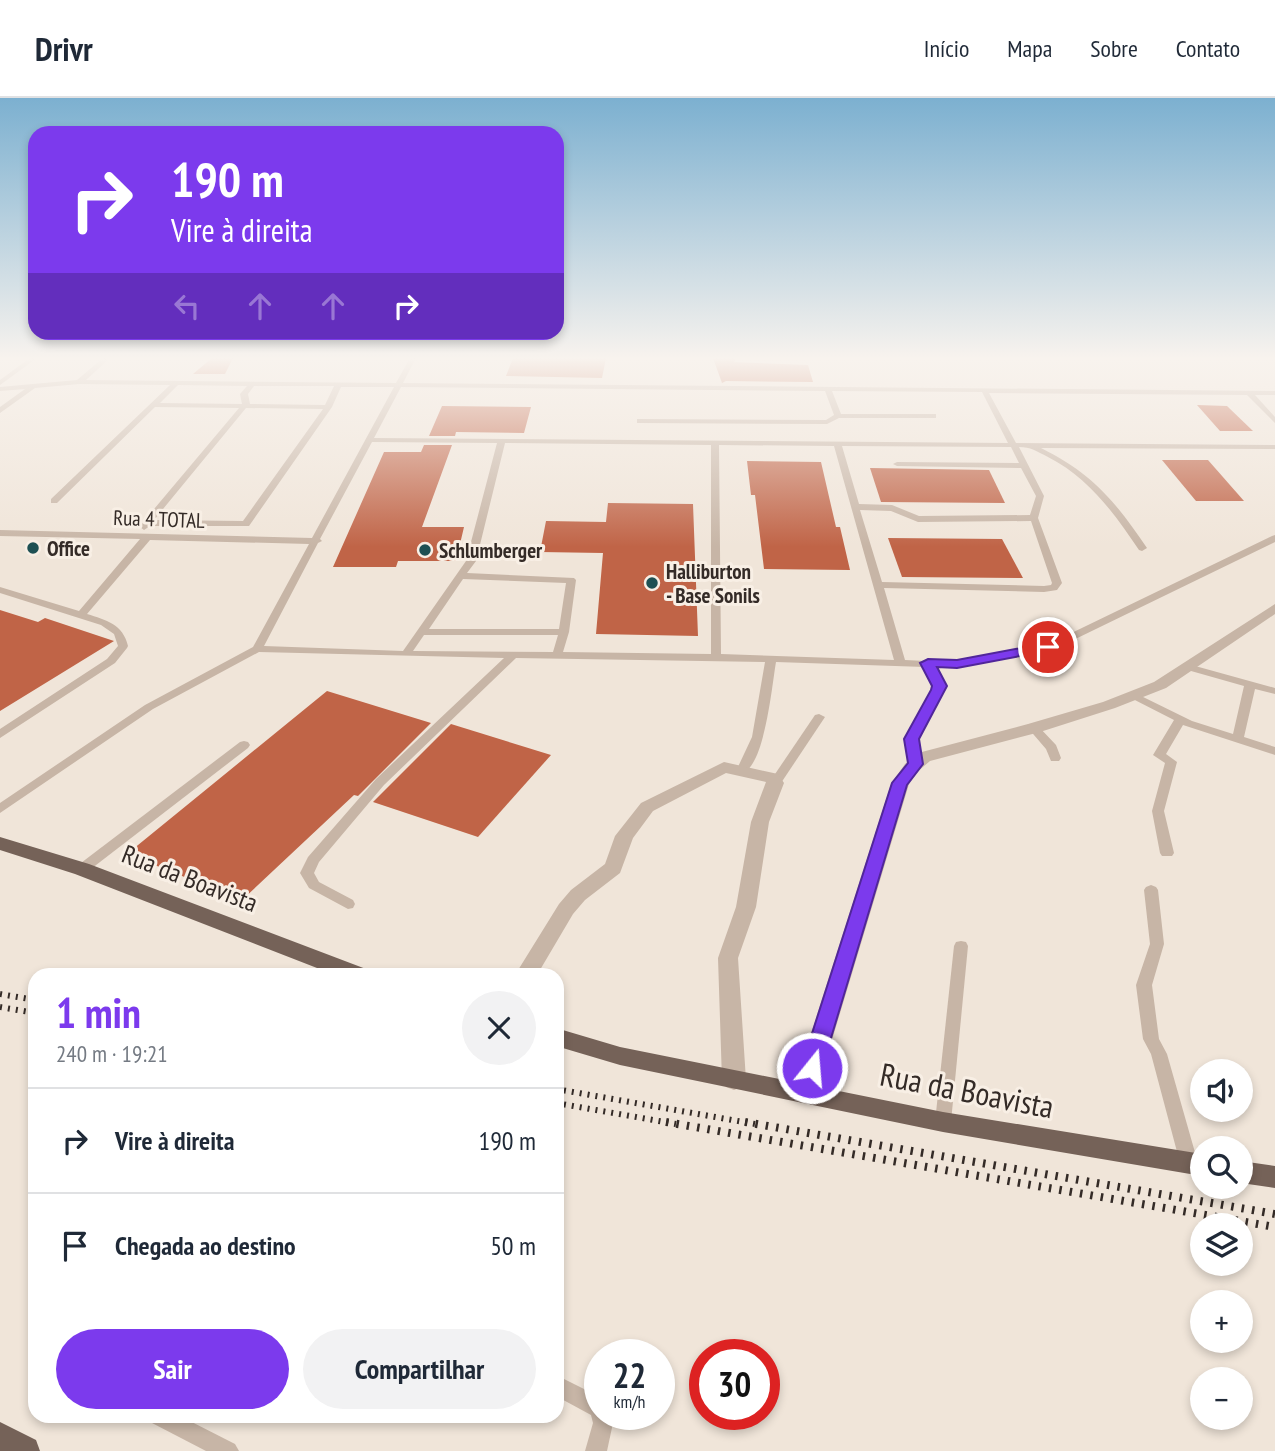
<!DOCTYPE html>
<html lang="pt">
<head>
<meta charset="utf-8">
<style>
	body { margin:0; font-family:"PT Sans Narrow",sans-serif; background:#f2f2f3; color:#1f2937; height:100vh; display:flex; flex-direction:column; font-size:26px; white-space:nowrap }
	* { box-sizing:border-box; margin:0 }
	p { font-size:23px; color:#747a83 }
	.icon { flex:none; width:38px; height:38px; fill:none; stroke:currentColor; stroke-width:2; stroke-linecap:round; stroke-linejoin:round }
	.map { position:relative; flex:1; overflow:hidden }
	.details { position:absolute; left:28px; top:870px; width:536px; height:455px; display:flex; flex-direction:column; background:#fff; border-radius:21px; box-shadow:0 4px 10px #0003 }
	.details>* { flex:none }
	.guide { position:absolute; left:28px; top:28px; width:536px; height:214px; border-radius:21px; box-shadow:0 4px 10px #0003; background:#7c3aed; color:#fff; overflow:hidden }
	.tools { position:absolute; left:1190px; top:961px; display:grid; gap:14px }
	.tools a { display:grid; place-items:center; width:63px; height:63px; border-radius:50%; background:#fff; box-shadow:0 4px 10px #0003; font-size:35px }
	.speed { position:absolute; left:584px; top:1241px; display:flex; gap:14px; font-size:35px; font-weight:700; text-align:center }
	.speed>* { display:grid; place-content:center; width:91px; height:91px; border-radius:50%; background:#fff; box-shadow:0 4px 10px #0003; line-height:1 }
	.speed small { font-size:18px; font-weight:400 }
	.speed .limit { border:10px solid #d22; background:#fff; color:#111 }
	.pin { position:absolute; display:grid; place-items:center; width:60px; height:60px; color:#fff; margin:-30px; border:4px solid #fff; border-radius:50%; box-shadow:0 2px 7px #0007 }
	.me { position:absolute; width:77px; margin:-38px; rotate:17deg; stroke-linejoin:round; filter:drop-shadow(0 0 5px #0008) }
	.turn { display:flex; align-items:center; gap:24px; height:147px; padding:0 28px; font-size:32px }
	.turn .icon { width:91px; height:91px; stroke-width:2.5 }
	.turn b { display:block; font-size:49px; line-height:60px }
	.lanes { display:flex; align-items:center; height:66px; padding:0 28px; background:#0003; justify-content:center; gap:35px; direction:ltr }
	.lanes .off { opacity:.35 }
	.round { display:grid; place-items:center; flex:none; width:74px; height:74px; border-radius:37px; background:#f2f2f3 }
	.overview { display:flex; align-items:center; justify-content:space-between; height:119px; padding:0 28px }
	h1 { font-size:42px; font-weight:700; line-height:52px; color:#7c3aed }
	.button { display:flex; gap:14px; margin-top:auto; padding:14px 28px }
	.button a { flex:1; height:80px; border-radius:42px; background:#7c3aed; color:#fff; font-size:28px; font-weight:700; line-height:80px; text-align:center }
	.button a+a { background:#f2f2f3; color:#1f2937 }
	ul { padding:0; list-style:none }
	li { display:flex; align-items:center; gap:21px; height:105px; padding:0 28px; border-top:2px solid #e0e1e3 }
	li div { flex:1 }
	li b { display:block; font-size:26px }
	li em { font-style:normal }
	header { display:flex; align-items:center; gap:42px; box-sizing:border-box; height:98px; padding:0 35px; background:#fff; border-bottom:2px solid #e0e1e3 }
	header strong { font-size:33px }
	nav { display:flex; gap:38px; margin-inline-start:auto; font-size:24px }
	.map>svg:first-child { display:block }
</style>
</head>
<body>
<header>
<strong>Drivr</strong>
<nav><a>Início</a><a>Mapa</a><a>Sobre</a><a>Contato</a></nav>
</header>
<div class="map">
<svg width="1275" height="1353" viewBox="0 0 1275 1353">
	<rect width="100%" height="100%" fill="#f0e5d9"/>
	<!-- building -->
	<g fill="#c06447">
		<polygon points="212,260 233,260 225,276 193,276"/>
		<polygon points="513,260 606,260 602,280 506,278"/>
		<polygon points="713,260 736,260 734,264 808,267 813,284 726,283 722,285"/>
		<polygon points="1197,307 1227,308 1253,333 1220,333"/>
		<polygon points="442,308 531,309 524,335 456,334 455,338 429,338"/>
		<polygon points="424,347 452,347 422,429 464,429 456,463 398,463 396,469 333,469 384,354 421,354"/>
		<polygon points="1162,362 1208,362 1244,403 1196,403"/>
		<polygon points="747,363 821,364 836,429 840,429 850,472 764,471 755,397 751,397"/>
		<polygon points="870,370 989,372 1005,405 881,404"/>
		<polygon points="608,405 693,406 698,538 596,536 603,455 540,454 546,423 606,424"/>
		<polygon points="888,440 1002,441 1023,480 902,479"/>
		<polygon points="0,512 38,524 45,520 114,543 0,613"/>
		<polygon points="327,593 431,625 358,698 354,697 242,802 127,756"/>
		<polygon points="451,626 551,657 478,739 373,704"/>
	</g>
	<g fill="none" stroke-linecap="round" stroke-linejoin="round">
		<!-- service -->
		<g fill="#c7b5a6" fill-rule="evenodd">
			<polygon points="30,260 37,260 0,287 0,282"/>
			<path d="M 103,260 L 110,260 L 86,282 L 396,285 L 410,260 L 416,260 L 403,285 L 1275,293 L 1275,297 L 1255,297 L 1275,319 L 1275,325 L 1247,297 L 989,295 L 1016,345 L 1275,347 L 1275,351 L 1041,350 C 1093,376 1115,403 1147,450 L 1142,453 L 1139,452 C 1114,415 1089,380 1048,359 C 1036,353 1031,349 1019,349 L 1044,398 L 1038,420 L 1062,485 L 1057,492 L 1044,494 L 884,490 L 905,562 L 947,564 L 1040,548 L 1055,543 L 1272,438 L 1275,437 L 1275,444 L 1063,547 L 1042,554 L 947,570 L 936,570 L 946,588 L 918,641 L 922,666 L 916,670 L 910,666 L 906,641 L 934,588 L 925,569 L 776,564 C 772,587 765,666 743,675 L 737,671 L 752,639 L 765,564 L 516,560 L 384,687 L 319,764 L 314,775 L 319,784 L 353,802 L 355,806 L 353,810 L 348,811 L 309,790 L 300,775 L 308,759 L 376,681 L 504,560 L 259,554 L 153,611 L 0,715 L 0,705 L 145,607 L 253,549 L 309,446 L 150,442 L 87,516 C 106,522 123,526 128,548 L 127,550 L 115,565 L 0,640 L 0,631 L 107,561 L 118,548 L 114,536 L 101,527 L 0,495 L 0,489 L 79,513 L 140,441 L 0,438 L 0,432 L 312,440 L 394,289 L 341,289 L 332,309 L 249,428 L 150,428 L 144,432 L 140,429 L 144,423 L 239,310 L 155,309 L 57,405 L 51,405 L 51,401 L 170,287 L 79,286 L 35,290 L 0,315 L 0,309 L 25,291 L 0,293 L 0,289 L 77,282 ZM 178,287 L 247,288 L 240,296 L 242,306 L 160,305 ZM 254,288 L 334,288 L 325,307 L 250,306 L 248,296 ZM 401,289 L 825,293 L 834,317 L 826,322 L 637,321 L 637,325 L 640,325 L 827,326 L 839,320 L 936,320 L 936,316 L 841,316 L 832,293 L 982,294 L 1008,345 L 374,340 ZM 246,310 L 323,311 L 243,423 L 154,422 ZM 372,344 L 497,345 L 466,463 L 403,553 L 264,548 L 318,445 L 322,443 L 320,441 ZM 505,345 L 711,347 L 711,556 L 563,554 L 569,534 L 576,482 L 574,480 L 467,475 L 476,463 ZM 719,347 L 834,348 L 894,562 L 721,556 ZM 842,348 L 1011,349 L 1019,365 L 897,364 L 893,366 L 897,368 L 1021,370 L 1036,398 L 1030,417 L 919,418 L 892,407 L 859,406 ZM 860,412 L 891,413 L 918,424 L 1031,423 L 1052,485 L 1051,487 L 1044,488 L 882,484 ZM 463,481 L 566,485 L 559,531 L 429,531 ZM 424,537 L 558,537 L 553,554 L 413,553 Z"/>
			<polygon points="1188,566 1275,590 1275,596 1255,591 1244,639 1275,649 1275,657 1183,627 1166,656 1177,664 1164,713 1174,755 1172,758 1162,758 1160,755 1152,713 1165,665 1153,657 1174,622 1127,598 1129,596 1137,596 1192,623 1233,636 1244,588 1184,571 1183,569 1184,567"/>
			<polygon points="819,616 825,619 779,688 771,688 769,685 771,682 815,617"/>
			<polygon points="1034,627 1038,628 1056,647 1061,660 1059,663 1051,663 1046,651 1028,630"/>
			<polygon points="244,643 248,644 250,647 248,650 87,774 77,774 75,771 77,768 240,644"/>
			<polygon points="1151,787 1156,789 1158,792 1164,846 1152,887 1159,941 1167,956 1198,1065 1195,1070 1189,1073 1183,1070 1180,1065 1151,956 1143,941 1136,887 1150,846 1144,792 1146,789"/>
			<polygon points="961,843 966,844 968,848 951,1024 949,1029 943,1031 937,1029 935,1024 954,848 956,844"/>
			<polygon points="556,1277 600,1299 600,1316 611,1316 613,1325 607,1353 585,1353 593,1325 591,1317 556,1298"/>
			<polygon points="149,1318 180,1318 235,1346 239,1353 206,1353 152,1325"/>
		</g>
		<!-- minor -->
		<g fill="#c7b5a6" fill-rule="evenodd">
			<polygon points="1275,506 1275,516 1166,590 1115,610 1040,634 930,663 917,674 909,686 816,995 812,1002 804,1005 796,1002 792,995 891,686 905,666 918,655 1028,626 1103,604 1154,584"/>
			<polygon points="724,664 778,676 784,685 769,724 756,809 738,860 746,982 742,989 734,992 726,989 722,982 718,860 736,809 751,724 766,684 726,675 653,713 633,740 620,775 585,802 573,816 537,877 515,877 559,806 571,792 605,766 615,738 641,705"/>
		</g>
		<!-- primary -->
		<g fill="#756258" fill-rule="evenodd">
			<polygon points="0,739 89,766 366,871 369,877 335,877 75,776 0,752"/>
			<polygon points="556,930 620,949 943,1014 1202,1056 1202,1078 943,1034 620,967 556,948"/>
			<polygon points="1241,1063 1275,1068 1275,1090 1241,1085"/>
			<polygon points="0,1324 36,1342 40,1353 0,1353"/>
		</g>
		<!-- rail-far1 -->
		<g stroke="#342b27" stroke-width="6" stroke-dasharray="2 6" stroke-linecap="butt">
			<polyline points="0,896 35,902"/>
			<polyline points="0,909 35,915"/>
			<polyline points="556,991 755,1026"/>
			<polyline points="556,1005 676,1026"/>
		</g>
		<!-- rail -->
		<g stroke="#342b27" stroke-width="8" stroke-dasharray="2.5 8" stroke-linecap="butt">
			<polyline points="666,1024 1275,1129"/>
			<polyline points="745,1024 1275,1116"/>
		</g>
	</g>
	<!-- sky -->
	<linearGradient id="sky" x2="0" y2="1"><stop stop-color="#7cb0d0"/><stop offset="0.58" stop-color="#f8f3ee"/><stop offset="1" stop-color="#f8f3ee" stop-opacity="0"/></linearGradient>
	<rect width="1275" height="449" fill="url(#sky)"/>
	<!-- route -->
	<polygon fill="#7c3aed" stroke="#51269a" stroke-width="2" points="1048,545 1052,546 1052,552 957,570 937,569 947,588 919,641 923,666 907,687 822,970 819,976 812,978 804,976 801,970 892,685 908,665 904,641 931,592 932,588 920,565 928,561 957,562"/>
	<!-- markers -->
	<g fill="#1e5053" stroke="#f8efe5" stroke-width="2.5">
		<circle cx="33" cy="450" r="7"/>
		<circle cx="425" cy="452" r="7"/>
		<circle cx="652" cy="485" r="7"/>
	</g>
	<g text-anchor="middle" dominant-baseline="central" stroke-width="6" stroke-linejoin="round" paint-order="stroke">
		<!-- far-street labels -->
		<g font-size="21" fill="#342b27" stroke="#f8efe5">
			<text transform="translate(159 421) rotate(2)">Rua 4 TOTAL</text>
		</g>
		<!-- far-poi labels -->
		<g font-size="21" font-weight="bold" fill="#342b27" stroke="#f8efe5" text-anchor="start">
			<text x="47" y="450">Office</text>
			<text x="439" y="452">Schlumberger</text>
			<text x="666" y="473">Halliburton<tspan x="666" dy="24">- Base Sonils</tspan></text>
		</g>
		<!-- street labels -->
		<g font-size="26" fill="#342b27" stroke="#f8efe5">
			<text transform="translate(190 780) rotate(21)">Rua da Boavista</text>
		</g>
		<!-- near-street labels -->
		<g font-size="32" fill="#342b27" stroke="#f8efe5">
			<text transform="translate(967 992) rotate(11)">Rua da Boavista</text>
		</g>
	</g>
</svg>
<div class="tools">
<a><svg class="icon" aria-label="sound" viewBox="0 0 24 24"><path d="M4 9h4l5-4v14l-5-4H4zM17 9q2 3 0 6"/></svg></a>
<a><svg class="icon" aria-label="search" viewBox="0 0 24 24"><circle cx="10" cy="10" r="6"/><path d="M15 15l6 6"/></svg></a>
<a><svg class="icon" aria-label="layers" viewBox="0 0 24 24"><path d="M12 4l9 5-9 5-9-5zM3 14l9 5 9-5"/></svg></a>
<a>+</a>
<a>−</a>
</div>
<div class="speed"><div>22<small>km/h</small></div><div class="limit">30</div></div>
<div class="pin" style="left:1048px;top:549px;background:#d93025"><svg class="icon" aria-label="arrive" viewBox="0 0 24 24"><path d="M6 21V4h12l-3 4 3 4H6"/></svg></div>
<svg class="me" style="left:812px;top:970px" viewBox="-20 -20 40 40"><circle r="17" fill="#7c3aed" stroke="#fff" stroke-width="3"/><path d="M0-11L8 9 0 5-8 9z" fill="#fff"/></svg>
<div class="guide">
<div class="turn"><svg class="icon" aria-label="right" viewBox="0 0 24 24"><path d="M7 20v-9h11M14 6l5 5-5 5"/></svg><div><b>190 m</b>Vire à direita</div></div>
<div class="lanes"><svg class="icon off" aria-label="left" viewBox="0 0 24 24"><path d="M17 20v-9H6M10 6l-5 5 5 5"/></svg><svg class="icon off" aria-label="ahead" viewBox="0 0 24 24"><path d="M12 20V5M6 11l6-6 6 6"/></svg><svg class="icon off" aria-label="ahead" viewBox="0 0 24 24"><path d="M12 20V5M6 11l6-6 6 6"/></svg><svg class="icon" aria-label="right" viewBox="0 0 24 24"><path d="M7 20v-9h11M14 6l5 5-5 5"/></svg></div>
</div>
<section class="details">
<div class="overview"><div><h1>1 min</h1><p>240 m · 19:21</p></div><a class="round"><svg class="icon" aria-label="close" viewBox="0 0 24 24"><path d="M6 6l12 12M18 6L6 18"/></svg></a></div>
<ul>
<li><svg class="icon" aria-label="right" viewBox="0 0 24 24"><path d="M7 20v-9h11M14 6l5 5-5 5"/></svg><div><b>Vire à direita</b></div><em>190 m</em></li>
<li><svg class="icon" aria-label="arrive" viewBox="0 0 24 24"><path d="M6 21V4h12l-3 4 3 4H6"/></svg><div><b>Chegada ao destino</b></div><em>50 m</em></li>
</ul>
<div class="button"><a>Sair</a><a>Compartilhar</a></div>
</section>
</div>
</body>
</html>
